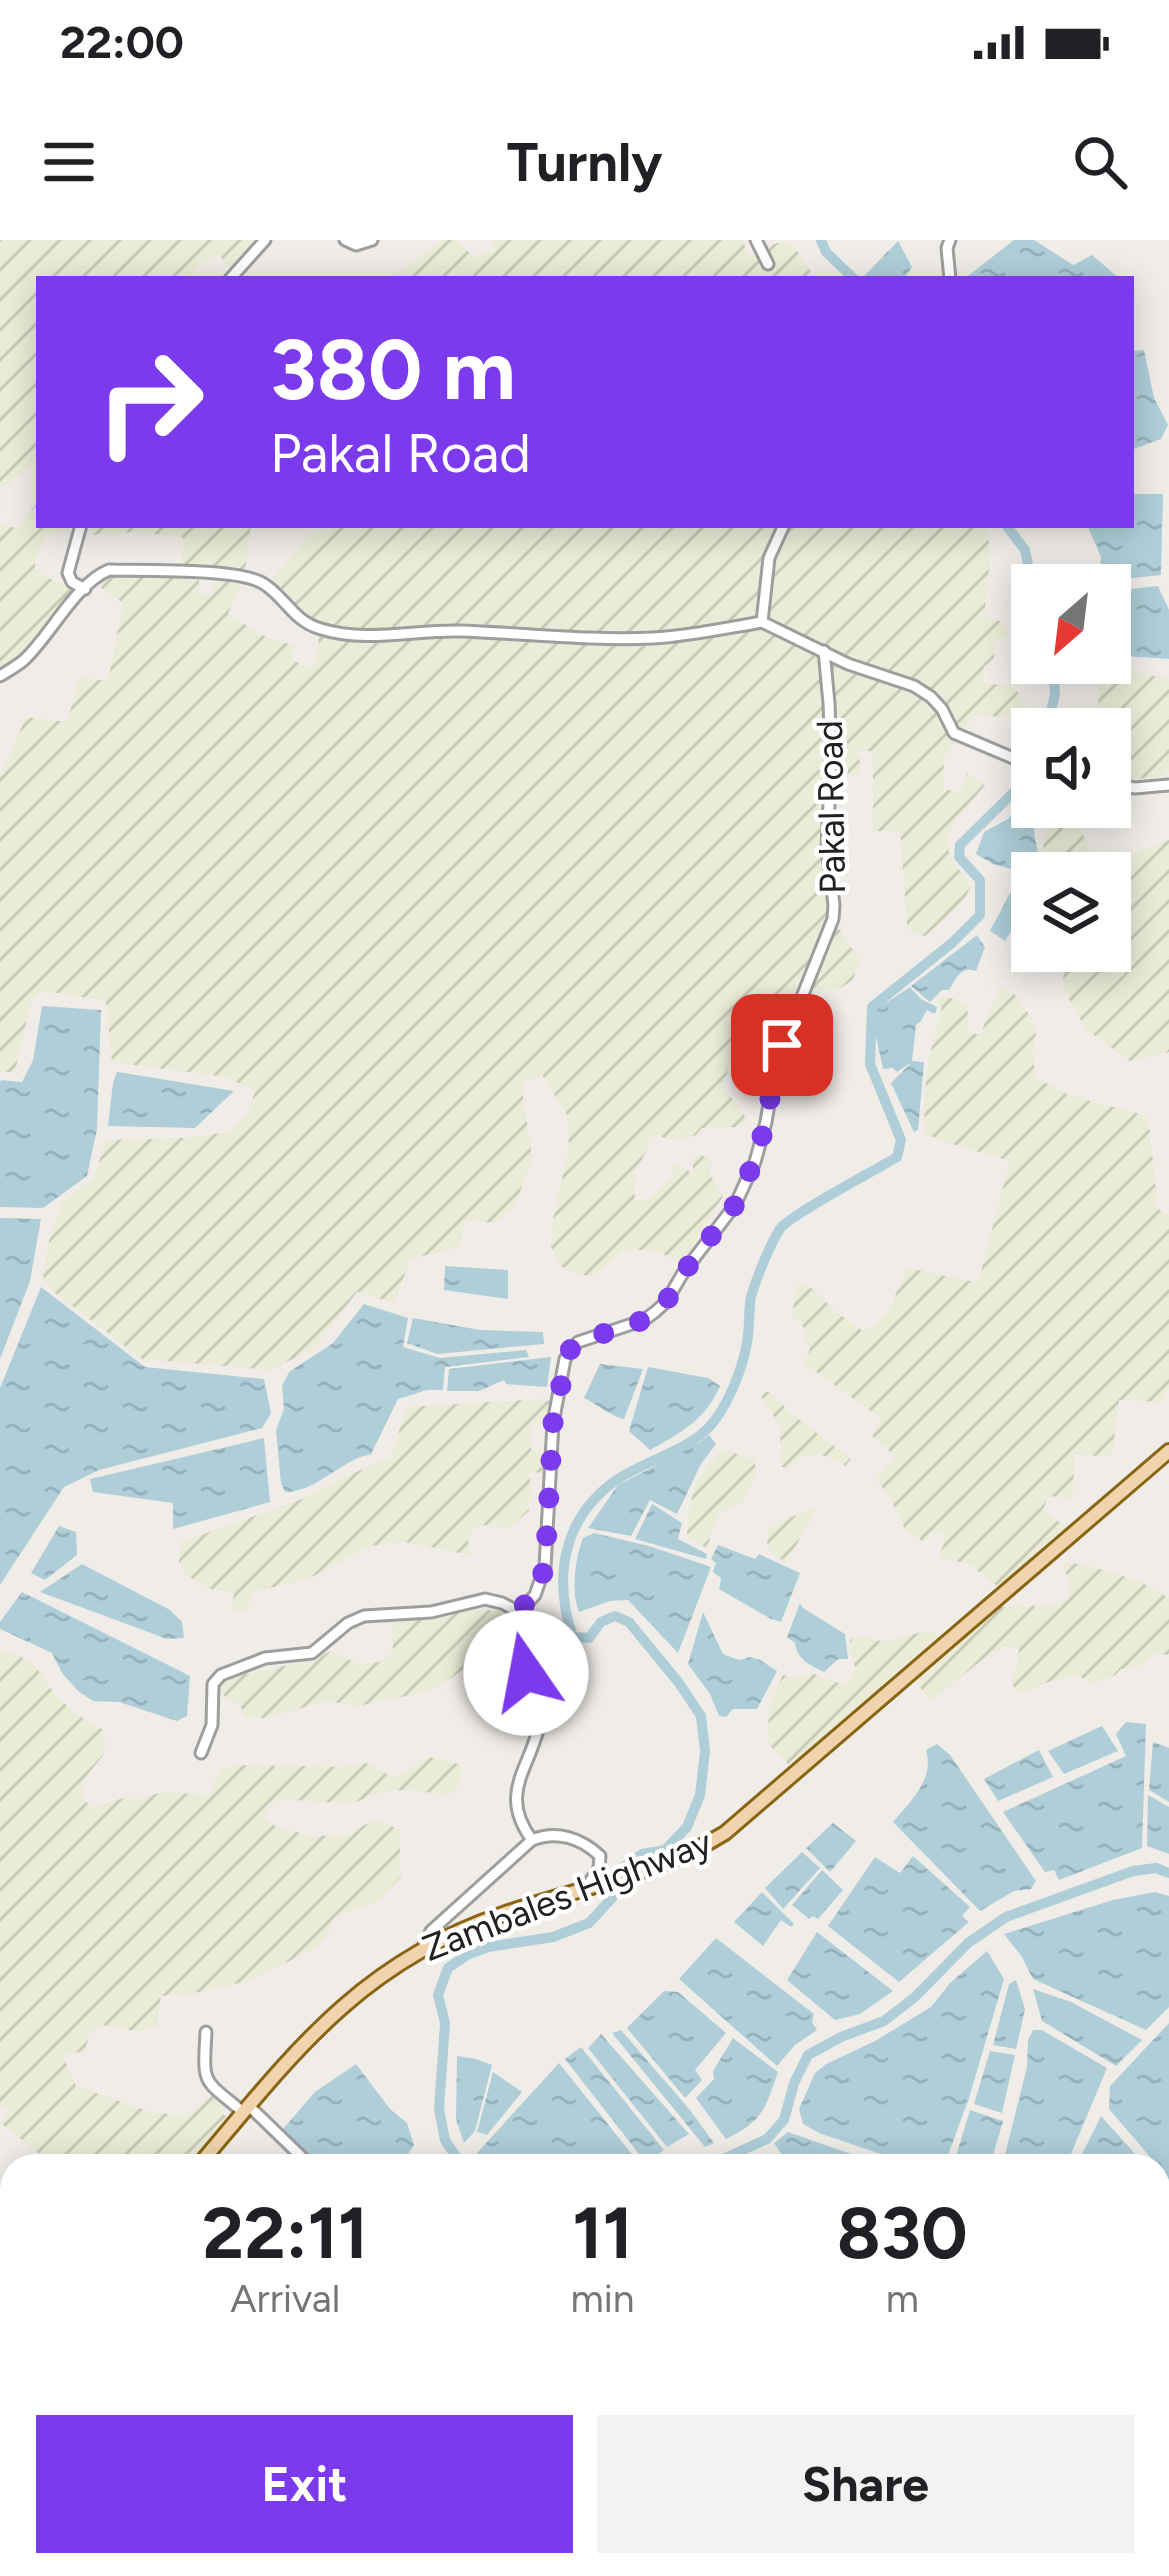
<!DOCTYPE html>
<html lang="en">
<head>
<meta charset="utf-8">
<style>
	body { margin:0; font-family:Figtree,sans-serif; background:#f2f2f2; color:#202124; height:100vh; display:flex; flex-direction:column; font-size:45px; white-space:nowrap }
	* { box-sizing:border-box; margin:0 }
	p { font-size:39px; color:#757577 }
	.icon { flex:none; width:66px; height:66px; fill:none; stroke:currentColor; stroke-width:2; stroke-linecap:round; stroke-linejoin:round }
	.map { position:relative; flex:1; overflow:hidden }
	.drawer { position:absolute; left:0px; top:1914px; width:1170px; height:423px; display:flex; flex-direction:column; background:#fff; border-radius:36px 36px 0 0; box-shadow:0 6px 30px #0003 }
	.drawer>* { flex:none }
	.guide { position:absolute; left:36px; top:36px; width:1098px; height:252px; border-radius:0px; box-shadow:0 6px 30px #0003; background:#7c3aed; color:#fff; overflow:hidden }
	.needle { width:78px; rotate:208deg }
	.controls { position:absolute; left:1011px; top:324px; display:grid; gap:24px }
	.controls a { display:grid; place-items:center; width:120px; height:120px; border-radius:0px; background:#fff; box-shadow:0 6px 30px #0003; font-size:60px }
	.pin { position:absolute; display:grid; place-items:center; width:102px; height:102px; color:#fff; margin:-51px; border-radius:24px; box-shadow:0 6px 18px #0006 }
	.me { position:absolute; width:132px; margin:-66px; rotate:348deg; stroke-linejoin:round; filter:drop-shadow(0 0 9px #0008) }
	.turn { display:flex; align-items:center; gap:42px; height:252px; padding:0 36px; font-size:54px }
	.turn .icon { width:156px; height:156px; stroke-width:2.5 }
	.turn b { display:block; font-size:84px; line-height:102px }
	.eta { display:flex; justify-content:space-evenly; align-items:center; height:204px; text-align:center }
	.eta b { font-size:72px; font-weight:700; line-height:84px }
	.primary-button { display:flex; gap:24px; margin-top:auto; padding:24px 36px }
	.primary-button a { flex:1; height:138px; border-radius:0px; background:#7c3aed; color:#fff; font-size:48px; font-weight:700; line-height:138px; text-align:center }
	.primary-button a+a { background:#f2f2f2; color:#202124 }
	.status { display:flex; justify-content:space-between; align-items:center; height:84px; padding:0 60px; background:#fff; direction:ltr }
	.status svg { height:33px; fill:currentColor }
	header { display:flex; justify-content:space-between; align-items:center; height:156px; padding:0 36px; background:#fff; font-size:54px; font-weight:700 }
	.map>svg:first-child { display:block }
</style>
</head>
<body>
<div class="status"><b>22:00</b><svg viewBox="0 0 49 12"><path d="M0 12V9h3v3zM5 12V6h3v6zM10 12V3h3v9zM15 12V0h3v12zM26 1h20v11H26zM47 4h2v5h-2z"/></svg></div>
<header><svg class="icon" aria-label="menu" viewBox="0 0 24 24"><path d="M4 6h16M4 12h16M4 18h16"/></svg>Turnly<svg class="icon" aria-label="search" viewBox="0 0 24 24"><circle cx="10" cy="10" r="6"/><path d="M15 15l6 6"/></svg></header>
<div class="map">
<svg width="1169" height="2336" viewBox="0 0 1169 2336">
	<defs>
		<pattern id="farmland-furrows" width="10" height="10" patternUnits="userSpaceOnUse" patternTransform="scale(3)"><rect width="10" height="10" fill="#eaecd7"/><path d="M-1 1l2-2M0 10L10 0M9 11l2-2" fill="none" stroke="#c8cab8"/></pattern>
		<pattern id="water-ripples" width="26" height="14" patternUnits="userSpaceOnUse" patternTransform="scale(3)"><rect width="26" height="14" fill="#afced8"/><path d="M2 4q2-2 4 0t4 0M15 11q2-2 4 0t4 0" fill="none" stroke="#96b1b9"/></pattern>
	</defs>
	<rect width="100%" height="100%" fill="#f0ede9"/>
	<!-- farmland -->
	<g fill="url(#farmland-furrows)">
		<polygon points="0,0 253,0 231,28 217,13 183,39 39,39 39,214 28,228 0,249"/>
		<polygon points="443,0 457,0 474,18 495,10 492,0 742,0 750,17 757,11 766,27 772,29 767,6 785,1 796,9 816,39 389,39 390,32 400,31"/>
		<polygon points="39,260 39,285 72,285 67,291 47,294 35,322 35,327 43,335 71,349 70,354 21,414 0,432 0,286 18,288"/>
		<polygon points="92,285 251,285 245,333 182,328 183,297 135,292 90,295"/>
		<polygon points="349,285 983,285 988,291 990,321 984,376 1002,382 1008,395 995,403 994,418 984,427 983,439 987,444 1010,445 1016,449 1024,465 1015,474 1001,478 980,473 974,476 944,517 943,549 960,552 967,533 985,545 955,581 948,598 949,615 971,647 960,665 925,696 913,694 907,685 900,591 873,591 873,512 859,509 860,531 852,535 835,532 823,541 827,680 836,684 859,719 853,740 837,750 818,750 797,740 790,788 782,805 740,805 729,826 723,849 740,867 747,881 737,887 702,888 696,895 684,899 670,900 654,894 648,901 647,910 633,935 635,960 646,960 674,936 672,926 677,923 694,935 692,920 699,914 711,920 710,935 723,956 682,1023 654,1010 624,1010 592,1037 573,1032 559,1025 551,1007 552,984 569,908 567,875 542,835 521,843 532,917 515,967 494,983 465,980 460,1007 410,1019 395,1063 357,1052 314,1108 271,1130 142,1119 54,1052 43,1037 49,1001 61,965 96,935 105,900 184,898 228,892 249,871 255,851 225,837 112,822 106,761 44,751 31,762 15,832 0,832 0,532 3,532 26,477 67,482 80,437 108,441 123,363 101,348 106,335 199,339 199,352 213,356 216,339 242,344 228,373 259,394 295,406 292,420 309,428 317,417 320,385 302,373 270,341 308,296"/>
		<polygon points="1098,425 1169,439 1169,532 1162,536 1133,539 1110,536 1110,489 1099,489"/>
		<polygon points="1071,568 1092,614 1101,624 1114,625 1130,614 1169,600 1169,812 1130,821 1086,789 1065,752 1063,740 1065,720 1077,711 1110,711 1110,633 1038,633 1046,594 1056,576"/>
		<polygon points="1000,747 1014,754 1032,779 1036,793 1033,812 1035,837 1070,856 1080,856 1094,863 1124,869 1148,877 1157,959 1155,967 1169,975 1169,1148 1162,1162 1119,1160 1112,1217 1074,1214 1073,1258 1049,1256 1043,1270 1068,1289 1001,1349 969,1324 938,1317 944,1304 943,1294 931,1291 924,1304 918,1297 907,1294 890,1257 876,1239 896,1217 871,1195 882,1179 804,1123 810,1109 805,1099 807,1091 792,1075 797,1044 813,1049 835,1071 863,1091 875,1086 889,1069 908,1028 978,1043 1010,921 939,900 925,893 924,860 928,823 942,767 936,764 942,755 967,764 969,792 980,795"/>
		<polygon points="764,1152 769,1152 792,1174 851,1219 845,1226 832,1218 818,1214 802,1217 785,1228 781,1226 780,1185 761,1157"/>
		<polygon points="544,1159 551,1162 548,1183 531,1182 531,1210 544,1212 545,1233 530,1232 529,1271 509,1288 483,1285 473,1289 468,1300 470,1315 404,1302 370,1306 308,1339 253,1352 247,1371 231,1370 234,1352 211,1349 186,1335 179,1323 181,1302 305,1258 339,1239 390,1218 407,1167"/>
		<polygon points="724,1209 754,1220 757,1234 743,1262 720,1273 713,1286 707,1309 687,1294 689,1269 694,1249 703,1231"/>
		<polygon points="818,1268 786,1322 772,1314 767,1303 769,1289 788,1278"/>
		<polygon points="1062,1323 1083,1324 1139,1341 1169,1358 1169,1415 1152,1414 1140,1426 1121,1429 1115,1435 1095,1443 1077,1436 1051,1441 1017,1454 1010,1438 1016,1431 1019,1409 1008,1406 988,1415 930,1462 914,1438 996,1367 1058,1365 1069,1356 1071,1347"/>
		<polygon points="471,1369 501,1371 506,1380 509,1409 507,1419 487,1427 466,1428 431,1451 358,1466 327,1461 266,1478 245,1477 241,1467 215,1449 231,1437 312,1420 331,1411 358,1424 379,1422 388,1418 393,1409 391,1388 397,1379"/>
		<polygon points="925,1391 945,1395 936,1404 903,1425 879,1452 846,1480 829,1500 804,1522 794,1520 788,1524 772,1508 767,1499 770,1462 783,1435 796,1438 811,1433 838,1443 847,1443 856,1429 849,1410 850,1400 860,1396 885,1402"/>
		<polygon points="0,1411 15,1413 36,1427 49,1447 74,1473 105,1491 105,1513 84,1539 81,1558 94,1568 123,1558 139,1559 162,1552 209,1555 220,1529 245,1525 343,1527 366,1523 394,1538 430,1517 458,1524 463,1535 457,1548 449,1555 409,1550 386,1551 350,1564 281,1559 267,1565 266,1579 276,1587 312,1596 351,1595 364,1585 381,1580 399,1590 401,1638 374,1663 335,1676 327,1696 310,1711 249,1741 189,1754 161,1756 157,1786 140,1792 102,1785 90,1792 85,1811 62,1815 76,1846 147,1871 175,1875 192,1873 214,1852 228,1863 221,1872 228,1878 190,1926 54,1926 1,1883 9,1868 0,1865"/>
		<polygon points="28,2325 230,2325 225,2336 20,2336"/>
	</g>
	<!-- water -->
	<g fill="url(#water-ripples)">
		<polygon points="1014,0 1034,0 1073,25 1092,15 1120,39 964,39"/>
		<polygon points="898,1 912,27 904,39 868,39 864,36"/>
		<polygon points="1144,110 1154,158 1168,185 1161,199 1131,210 1131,111"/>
		<polygon points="1131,254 1163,254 1161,335 1068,345 1067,332 1100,331 1101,317 1087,285 1131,285"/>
		<polygon points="1158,346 1169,370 1169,419 1110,415 1110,351"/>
		<path d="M 1032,550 L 1032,567 L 1050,567 L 1040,571 C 1028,594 1038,598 1038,619 L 1016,614 L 1011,629 L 993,624 L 976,614 L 984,592 L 1008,579 Z"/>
		<polygon points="1018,638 1027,642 1025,668 1005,701 990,691"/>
		<path d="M 977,695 L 985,707 L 976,731 C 960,726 957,738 949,750 L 942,750 L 930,762 L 911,746 Z"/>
		<polygon points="910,747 921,759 937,767 935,774 927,770 921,781 916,785 912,821 924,822 918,890 914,892 891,843 912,822 897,832 893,828 883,829 873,783 875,770"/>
		<polygon points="42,766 101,770 97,889 87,936 43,968 0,967 0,843 1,840 22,842 33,820"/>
		<polygon points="117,832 118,832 234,851 195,888 108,886 113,843"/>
		<polygon points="0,978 41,979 30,1041 0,1119"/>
		<polygon points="445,1026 508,1030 508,1059 444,1050"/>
		<polygon points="41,1047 145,1127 264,1139 271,1173 262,1188 99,1230 64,1247 0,1345 0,1148"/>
		<path d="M 364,1064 L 408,1078 L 403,1107 L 440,1118 L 526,1110 L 529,1117 L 445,1127 L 443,1150 L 427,1150 L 398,1159 L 371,1214 C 340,1220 317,1252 285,1252 L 281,1243 L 276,1190 L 284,1169 L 282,1146 L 289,1132 L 333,1103 Z"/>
		<polygon points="413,1078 480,1090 543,1092 544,1104 437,1114 407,1103"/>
		<polygon points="551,1117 547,1147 506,1144 504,1140 479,1151 447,1151 449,1129"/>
		<path d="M 600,1124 L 643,1129 L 624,1179 C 614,1178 595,1163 584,1158 Z"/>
		<path d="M 648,1127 L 708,1138 L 720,1146 C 706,1179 681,1193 650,1210 L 629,1191 Z"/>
		<polygon points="709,1195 716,1204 701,1224 677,1274 650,1260 631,1296 588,1288 618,1245 699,1203"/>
		<polygon points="264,1198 270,1262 173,1289 173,1263 93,1252 90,1239"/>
		<polygon points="652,1264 682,1283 678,1299 707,1314 706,1319 635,1299"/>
		<polygon points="59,1286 76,1292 77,1315 45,1340 31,1333"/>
		<path d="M 594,1293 L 649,1306 L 711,1327 L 678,1413 L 628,1360 L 610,1361 L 579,1372 C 571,1350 575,1319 583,1298 Z"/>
		<polygon points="718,1305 755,1319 759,1314 800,1333 781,1382 771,1379 719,1349 721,1338 713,1332 716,1323 711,1319"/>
		<polygon points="82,1324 170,1370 182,1382 184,1398 167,1399 40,1352"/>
		<polygon points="22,1352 190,1436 187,1476 177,1481 119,1462 93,1461 78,1451 62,1433 52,1413 0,1389 0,1382"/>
		<path d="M 800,1363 L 803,1368 L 845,1394 L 848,1419 L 838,1419 L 824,1432 C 809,1424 798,1421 795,1403 L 787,1397 Z"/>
		<polygon points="703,1372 723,1414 739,1420 750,1417 760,1420 777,1431 757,1469 733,1469 726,1477 719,1476 710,1454 688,1424"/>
		<polygon points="1126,1482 1146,1484 1142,1608 1059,1640 1054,1630 1045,1632 1003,1572 1126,1516 1116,1494"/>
		<polygon points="1102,1486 1118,1511 1064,1534 1048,1511"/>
		<polygon points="1153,1502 1169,1508 1169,1562 1149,1550"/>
		<path d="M 937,1504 L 950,1515 L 1036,1641 L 1031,1649 L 1014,1651 L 980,1671 L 893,1582 C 910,1562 935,1539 926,1510 Z"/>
		<polygon points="1039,1510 1053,1537 998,1561 984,1539"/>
		<polygon points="1148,1555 1169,1567 1169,1614 1147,1606"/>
		<polygon points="833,1583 856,1601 830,1632 806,1608"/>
		<polygon points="802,1612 820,1628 783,1669 765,1648"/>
		<polygon points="913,1616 970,1667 962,1676 969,1682 899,1742 828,1686 875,1617 900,1633"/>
		<polygon points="822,1630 843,1650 818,1679 813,1676 809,1679 792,1665"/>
		<polygon points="762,1652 794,1684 791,1687 781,1680 763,1706 734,1682"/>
		<polygon points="1155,1652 1169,1656 1169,1767 1146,1790 1033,1739 1022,1717 1004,1694 1113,1660"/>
		<polygon points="817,1692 893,1751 860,1774 835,1780 787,1740"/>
		<polygon points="716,1698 814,1774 812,1782 817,1790 795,1805 777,1826 679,1739"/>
		<polygon points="987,1711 1004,1739 969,1858 944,1926 916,1926 819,1893 803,1884 799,1869 815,1833 826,1824 875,1801 931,1767 950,1743"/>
		<polygon points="1016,1740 1025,1769 1016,1809 993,1805 1009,1744"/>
		<polygon points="1033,1749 1071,1762 1142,1800 1116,1826 1042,1781"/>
		<polygon points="664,1751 678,1752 726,1793 695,1830 702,1840 685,1858 627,1788"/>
		<polygon points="1169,1783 1169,1939 1109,1869 1110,1846"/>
		<polygon points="621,1790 690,1870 714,1903 705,1907 612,1793"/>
		<polygon points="1033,1790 1042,1790 1107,1828 1066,1926 1002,1926 1027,1827 1028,1800"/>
		<polygon points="601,1794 689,1894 667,1907 588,1808"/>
		<path d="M 733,1798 L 778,1832 C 765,1869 763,1881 726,1899 L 696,1858 L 714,1839 L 713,1831 Z"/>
		<polygon points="581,1807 664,1910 646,1923 565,1819"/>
		<polygon points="990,1811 1015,1815 1002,1873 974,1864"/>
		<polygon points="457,1816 476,1819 492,1825 475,1891 464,1903 456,1879"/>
		<polygon points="559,1823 639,1923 641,1926 511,1926 496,1924 477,1913"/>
		<polygon points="356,1824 390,1869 407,1883 414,1905 400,1926 312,1926 282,1890 315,1852"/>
		<polygon points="493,1832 522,1852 487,1895 477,1892"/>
		<polygon points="970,1870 1003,1881 990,1926 953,1926"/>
		<polygon points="1101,1876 1146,1926 1076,1926"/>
		<polygon points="788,1892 857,1916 845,1926 788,1926 780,1918 782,1915 774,1903"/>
		<polygon points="1158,1939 1169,1951 1169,2050 1158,2059"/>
		<polygon points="255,2325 378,2325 374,2336 253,2336"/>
		<polygon points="407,2325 500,2325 515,2336 397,2336"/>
		<polygon points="717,2325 810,2325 806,2336 712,2336"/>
		<polygon points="831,2325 926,2325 928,2336 827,2336"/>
		<polygon points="935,2325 1074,2325 1076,2336 938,2336"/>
	</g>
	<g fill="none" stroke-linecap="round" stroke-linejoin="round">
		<!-- river -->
		<g stroke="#afced8" stroke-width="10">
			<polyline points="821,0 826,12 854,39"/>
			<polyline points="1006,285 1025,310 1032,345"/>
			<polyline points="1047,489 1055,454 1053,423"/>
			<path d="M 462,1926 L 445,1900 L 439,1869 L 445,1783 L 438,1755 L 448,1728 L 467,1715 L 488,1707 L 553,1697 L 589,1683 L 612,1658 L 625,1626 L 642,1614 L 665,1610 L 687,1587 L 700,1555 L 705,1511 L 701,1476 L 679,1443 L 629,1382 L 615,1376 L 601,1382 L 589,1398 L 573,1397 C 553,1339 562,1279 615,1241 C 641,1222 688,1211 710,1186 C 728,1166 742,1130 747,1103 C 750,1088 748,1072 751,1057 C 756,1039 770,1004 780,989 C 788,976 876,930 897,917 L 901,900 L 870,824 L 872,767 L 952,703 L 980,675 L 980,640 L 959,617 L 960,605 L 1016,550 L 1032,516"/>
			<polyline points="708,1926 767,1899 784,1880 794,1843 808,1815 841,1797 884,1781 915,1757 968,1703 1006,1677 1133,1631 1156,1628 1169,1633"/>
		</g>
		<defs>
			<g id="minor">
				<polyline points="345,0 356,5 372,0"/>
				<polyline points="756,0 768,24"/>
				<polyline points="230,39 265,0"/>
				<polyline points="950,39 947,8 950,0"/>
				<polyline points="81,285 68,333 72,342 85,349"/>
				<polyline points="762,382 848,424 914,446 931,457 942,469 954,493 1032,526"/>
				<path d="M 0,436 C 8,431 17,426 24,420 C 51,395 75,344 109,330 C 142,331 240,328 264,344 C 286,358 293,381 321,389 C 366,403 413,390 459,391 C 524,393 588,401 653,398 C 690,396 726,388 762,382 L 769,318 L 784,285"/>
				<polyline points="1110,544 1135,548 1169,545"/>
				<polyline points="201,1513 212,1485 213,1444 221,1435 265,1418 312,1413 348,1383 364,1376 431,1372 485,1359 502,1363 517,1371"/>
				<path d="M 532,1600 C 497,1553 531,1528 540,1482 L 532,1468 L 529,1440 L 511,1403 L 510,1394 L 513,1379 L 535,1355 L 545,1327 L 553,1183 L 565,1119 L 578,1102 L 644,1080 L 655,1072 L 666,1062 L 683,1033 L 735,965 L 755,922 L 766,882 L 776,822 L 833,679 L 834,665 L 827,609 L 831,518 L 829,463 L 824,411"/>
				<path d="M 422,1710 L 431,1691 L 532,1600 C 557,1590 581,1598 600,1616 L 599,1628 L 585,1649"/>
				<path d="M 206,1792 C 203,1846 202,1838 243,1872"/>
				<polyline points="248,1865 311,1926"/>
				<polyline points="814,2336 819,2325"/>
			</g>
			<g id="major">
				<path d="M 198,1926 C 292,1815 359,1723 503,1674 C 577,1648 658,1635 725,1593 L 1169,1211"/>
				<polyline points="0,2154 12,2140"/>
			</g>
		</defs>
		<!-- minor casing -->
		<use href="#minor" stroke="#9e9e9e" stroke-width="15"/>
		<!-- major casing -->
		<use href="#major" stroke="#8a6413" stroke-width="18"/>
		<!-- minor -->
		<use href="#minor" stroke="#fff" stroke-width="9"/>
		<!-- major -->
		<use href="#major" stroke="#f1d4ad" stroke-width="12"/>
	</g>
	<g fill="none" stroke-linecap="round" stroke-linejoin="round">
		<!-- route -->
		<polyline stroke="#7c3aed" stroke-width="21" stroke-dasharray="0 37.8" points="526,1433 511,1403 511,1388 518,1371 535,1355 545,1327 553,1183 568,1112 578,1102 644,1080 656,1072 666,1062 683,1033 735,965 754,922 766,883 776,822 782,805"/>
	</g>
	<g text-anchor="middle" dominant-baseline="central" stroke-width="9" stroke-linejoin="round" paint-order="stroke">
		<!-- street labels -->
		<g font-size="36" fill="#212121" stroke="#fff">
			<text transform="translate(831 567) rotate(-91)">Pakal Road</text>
			<text transform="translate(567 1655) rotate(-21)">Zambales Highway</text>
		</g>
	</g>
</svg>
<div class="controls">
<a><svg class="needle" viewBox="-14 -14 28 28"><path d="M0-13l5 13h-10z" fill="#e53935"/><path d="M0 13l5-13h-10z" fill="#757577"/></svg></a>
<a><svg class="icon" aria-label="sound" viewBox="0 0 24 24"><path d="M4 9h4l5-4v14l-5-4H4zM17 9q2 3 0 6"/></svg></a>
<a><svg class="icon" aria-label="layers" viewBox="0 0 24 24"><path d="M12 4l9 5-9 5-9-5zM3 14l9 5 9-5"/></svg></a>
</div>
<div class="pin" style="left:782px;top:805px;background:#d93025"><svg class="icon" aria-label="arrive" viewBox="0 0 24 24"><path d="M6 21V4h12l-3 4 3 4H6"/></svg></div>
<svg class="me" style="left:526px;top:1433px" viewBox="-20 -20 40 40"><circle r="19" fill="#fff"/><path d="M0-13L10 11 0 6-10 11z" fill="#7c3aed"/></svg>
<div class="guide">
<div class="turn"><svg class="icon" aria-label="right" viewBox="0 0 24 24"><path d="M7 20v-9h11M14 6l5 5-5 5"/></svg><div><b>380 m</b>Pakal Road</div></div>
</div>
<section class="drawer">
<div class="eta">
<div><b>22:11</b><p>Arrival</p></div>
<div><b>11</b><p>min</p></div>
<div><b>830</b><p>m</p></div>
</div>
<div class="primary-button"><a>Exit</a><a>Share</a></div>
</section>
</div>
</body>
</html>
